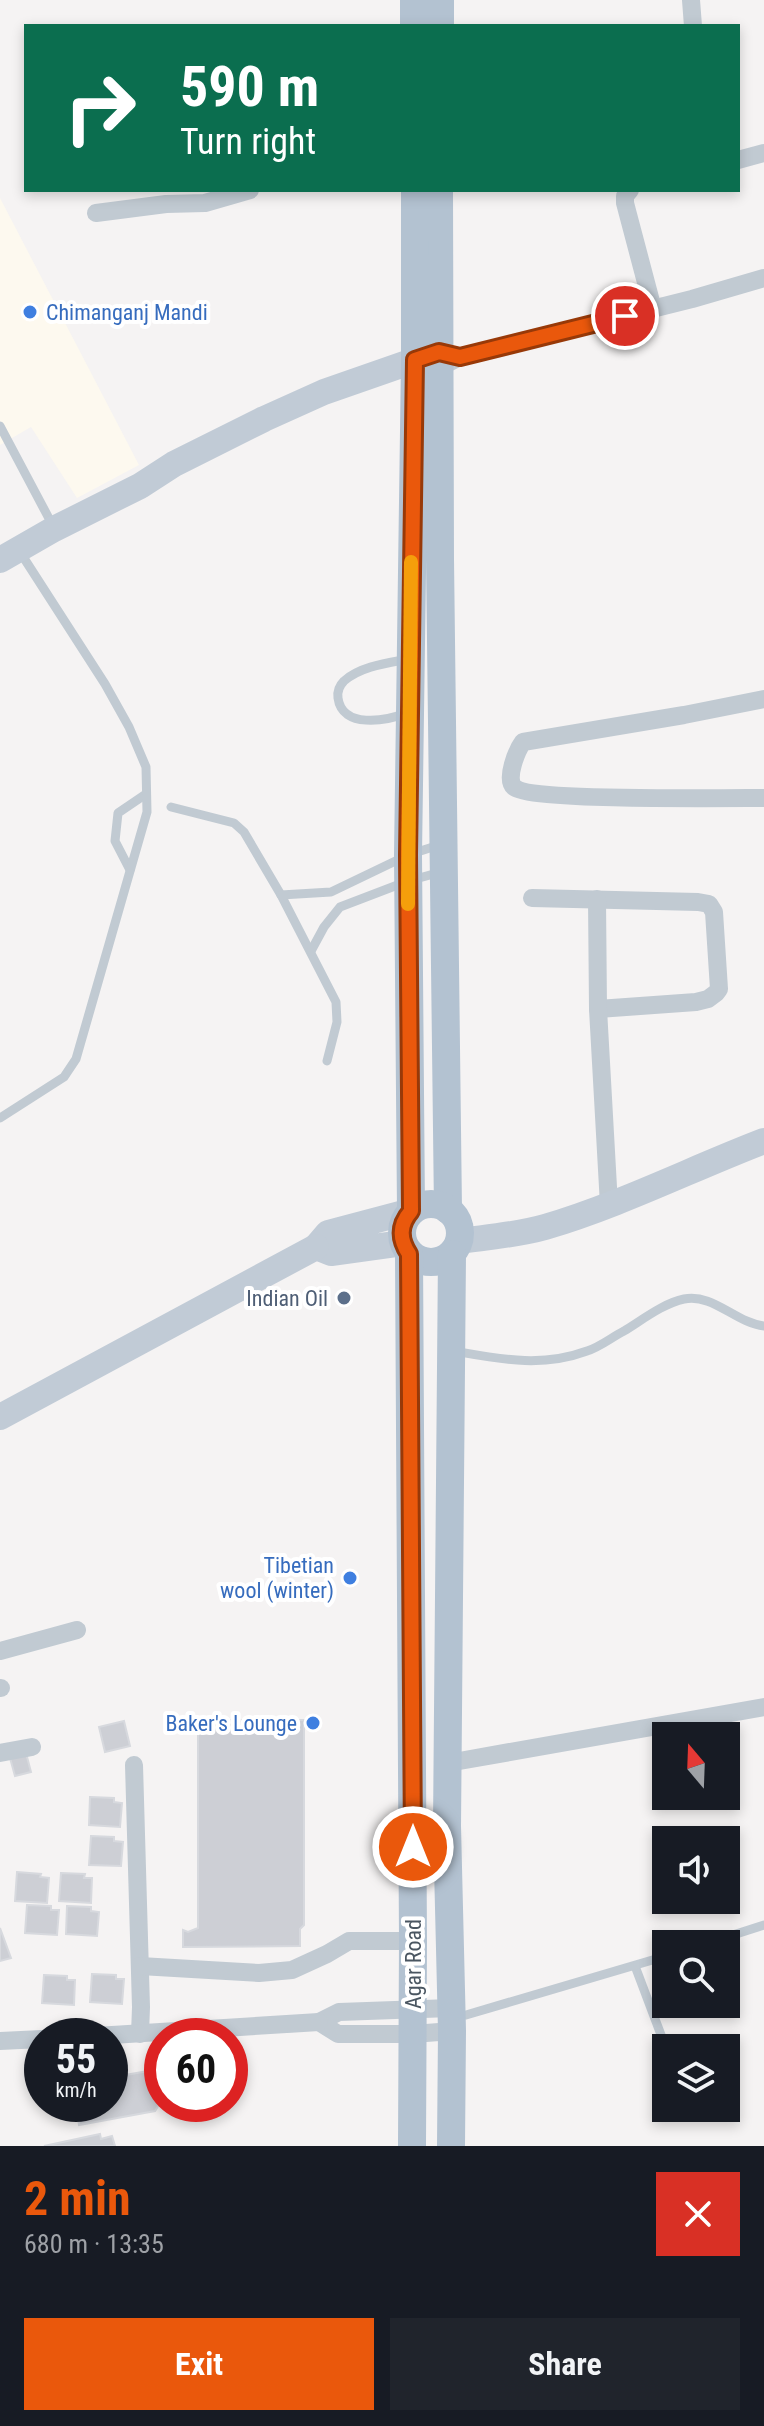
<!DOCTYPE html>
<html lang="en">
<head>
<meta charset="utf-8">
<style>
	body { margin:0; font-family:"Roboto Condensed",sans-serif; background:#20242c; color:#f1f3f6; height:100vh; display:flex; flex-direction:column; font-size:30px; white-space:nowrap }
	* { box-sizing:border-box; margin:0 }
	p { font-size:26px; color:#9ea1a6 }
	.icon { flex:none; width:44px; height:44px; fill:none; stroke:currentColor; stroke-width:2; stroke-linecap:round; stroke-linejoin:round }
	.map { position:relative; height:2146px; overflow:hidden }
	.sheet { display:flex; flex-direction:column; background:#171b24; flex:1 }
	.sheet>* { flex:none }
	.banner { position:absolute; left:24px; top:24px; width:716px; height:168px; border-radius:0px; box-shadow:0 4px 12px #0003; background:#0b6e4f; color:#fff; overflow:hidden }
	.needle { width:52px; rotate:341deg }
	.controls { position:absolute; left:652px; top:1722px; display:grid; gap:16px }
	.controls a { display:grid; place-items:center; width:88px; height:88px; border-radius:0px; background:#171b24; box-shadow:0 4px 12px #0003; font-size:40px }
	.speed { position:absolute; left:24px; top:2018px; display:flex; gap:16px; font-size:40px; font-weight:700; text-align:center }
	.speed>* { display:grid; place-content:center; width:104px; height:104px; border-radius:50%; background:#171b24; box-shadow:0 4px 12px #0003; line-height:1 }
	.speed small { font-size:20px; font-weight:400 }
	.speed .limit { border:12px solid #d22; background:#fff; color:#111 }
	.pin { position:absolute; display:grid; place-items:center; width:68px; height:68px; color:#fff; margin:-34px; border:4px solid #fff; border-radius:50%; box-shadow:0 2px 8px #0007 }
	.me { position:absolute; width:88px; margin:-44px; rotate:0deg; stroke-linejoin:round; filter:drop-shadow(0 0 6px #0008) }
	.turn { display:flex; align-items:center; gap:28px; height:168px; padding:0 24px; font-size:36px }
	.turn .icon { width:104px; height:104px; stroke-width:2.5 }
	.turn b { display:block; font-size:56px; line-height:68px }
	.round { display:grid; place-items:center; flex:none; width:84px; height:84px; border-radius:0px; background:#20242c }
	.overview { display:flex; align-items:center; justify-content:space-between; height:136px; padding:0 24px }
	h1 { font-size:48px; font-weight:700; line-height:60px; color:#ea580c }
	.primary-button { display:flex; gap:16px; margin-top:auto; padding:16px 24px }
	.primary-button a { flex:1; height:92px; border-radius:0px; background:#ea580c; color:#fff; font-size:32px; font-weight:700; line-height:92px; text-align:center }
	.primary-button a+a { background:#20242c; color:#f1f3f6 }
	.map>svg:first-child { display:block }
</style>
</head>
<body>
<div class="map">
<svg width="764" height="2146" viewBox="0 0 764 2146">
	<rect width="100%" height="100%" fill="#f5f3f3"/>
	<!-- commercial -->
	<polygon fill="#fdf9ef" points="0,198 139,465 77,498 31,427 0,445"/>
	<!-- building -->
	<g fill="#cdcfd5" stroke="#d7d9de" stroke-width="2">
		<polygon points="198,1720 304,1720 304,1925 300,1929 300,1946 183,1947 183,1930 188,1932 198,1928"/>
		<polygon points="124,1721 130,1746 105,1752 99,1727"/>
		<polygon points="26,1753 31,1772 15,1776 10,1758"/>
		<polygon points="90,1797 114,1798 114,1802 122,1803 120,1827 89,1825"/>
		<polygon points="91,1836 114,1837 114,1841 123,1842 121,1866 89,1865"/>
		<polygon points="17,1872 41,1874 40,1877 49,1878 47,1903 15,1901"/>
		<polygon points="61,1873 85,1874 84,1878 92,1878 91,1903 59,1901"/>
		<polygon points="27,1905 51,1906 51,1910 59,1910 57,1935 25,1933"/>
		<polygon points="67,1906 91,1907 91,1911 99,1912 97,1936 66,1934"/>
		<polygon points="0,1928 11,1958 0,1961"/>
		<polygon points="92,1974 116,1975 116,1979 124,1979 122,2004 90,2002"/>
		<polygon points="44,1975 67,1976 67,1980 75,1980 74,2005 42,2003"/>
		<polygon points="122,2061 125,2075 154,2070 160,2103 155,2111 79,2125 76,2107 82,2106 80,2104 110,2104 110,2063"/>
		<polygon points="100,2134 101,2139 112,2136 115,2146 44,2146"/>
	</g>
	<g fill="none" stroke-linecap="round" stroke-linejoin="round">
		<!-- lane -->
		<g stroke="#c1cad2" stroke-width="9">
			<polyline points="0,426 53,526"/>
			<path d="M 406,713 C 386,721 342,729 338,698 C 337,691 339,686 344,681 C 361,666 388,663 409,659"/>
			<polyline points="171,807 234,823 244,832 281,895 336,1002 337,1022 327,1061"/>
			<polyline points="130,870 115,841 118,813 146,794"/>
			<polyline points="281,895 331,892 408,855 439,845"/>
			<polyline points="311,951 324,927 340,907 408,881 441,872"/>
			<polyline points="0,1118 64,1077 76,1059 147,812 146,767 129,727 105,684 20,552"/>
			<path d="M 454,1351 C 500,1359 541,1368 587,1351 C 600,1347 612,1337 624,1331 C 642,1320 664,1303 684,1299 C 713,1293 736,1323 764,1326"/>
			<polyline points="705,1944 764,1925"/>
			<polyline points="635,1966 666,2048"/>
			<polyline points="466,2015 666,1956"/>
		</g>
		<!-- street -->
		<g stroke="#c1cad2" stroke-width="18">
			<polyline points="691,0 693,26"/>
			<polyline points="738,160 764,153"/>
			<polyline points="630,190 625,196 625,203 653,309"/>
			<polyline points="96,213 166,204 205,203 250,190"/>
			<polyline points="438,368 460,357 692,299 764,278"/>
			<path d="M 764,699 L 684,715 L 523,742 C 517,750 505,779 514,787 C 528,801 731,798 764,798"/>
			<polyline points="532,898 698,902 709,904 714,912 719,989 716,993 708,999 696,1002 598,1009"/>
			<polyline points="597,899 598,1009 609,1205"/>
			<polyline points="0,1651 77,1630"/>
			<polyline points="0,1688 1,1688"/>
			<polyline points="0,1753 32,1747"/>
			<polyline points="448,1763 764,1707"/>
			<polyline points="134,1765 141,2007 140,2034"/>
			<polyline points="140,1966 259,1973 292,1970 327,1954 349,1941 413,1941"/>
			<polyline points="451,2008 339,2012 319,2022 338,2034 413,2034 452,2031"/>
			<polyline points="96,2036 319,2022"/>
			<polyline points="0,2041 42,2039"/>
		</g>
		<!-- secondary -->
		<g stroke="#c1cbd6" stroke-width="26">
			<polyline points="0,560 54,529 140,486 174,464 264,419 324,392 433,354"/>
			<path d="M 459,1241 C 488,1237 517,1235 545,1227 C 620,1205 691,1169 764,1141"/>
			<polyline points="403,1243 331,1253 316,1247 328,1233 411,1211"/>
			<polyline points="0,1417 316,1247"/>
		</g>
		<!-- primary -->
		<g stroke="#b3c2d1" stroke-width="28">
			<polyline points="414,0 414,26"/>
			<polyline points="440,26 440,0"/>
			<polyline points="439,190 440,559 448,1210"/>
			<circle cx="431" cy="1233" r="29"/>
			<polyline points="411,1211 408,855 415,360 415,190"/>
			<polyline points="409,1254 413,1941 412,2146"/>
			<polyline points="451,2146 452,2031 447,1826 452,1254"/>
		</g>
	</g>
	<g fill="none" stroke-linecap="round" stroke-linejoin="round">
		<defs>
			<path id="route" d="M 413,1847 L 409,1254 C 399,1239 399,1225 411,1211 L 408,855 L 415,360 L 439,352 L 460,357 L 625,316"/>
		</defs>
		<!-- route casing -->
		<use href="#route" stroke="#983908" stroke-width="20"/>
		<!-- route -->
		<use href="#route" stroke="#ea580c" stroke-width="14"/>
		<!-- slow -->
		<polyline stroke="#f59e0b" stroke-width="14" points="408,904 411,562"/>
	</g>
	<!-- markers -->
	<g fill="#3f7fe0" stroke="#fff" stroke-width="3">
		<circle cx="30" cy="312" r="8"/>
		<circle cx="350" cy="1578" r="8"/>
		<circle cx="313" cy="1723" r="8"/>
	</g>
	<circle fill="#5c6f8a" stroke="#fff" stroke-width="3" cx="344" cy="1298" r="8"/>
	<g text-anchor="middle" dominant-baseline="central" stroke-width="8" stroke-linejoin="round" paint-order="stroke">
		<!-- shop labels -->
		<g font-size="22" fill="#366cbe" stroke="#fff" text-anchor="end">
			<text x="46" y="312" text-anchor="start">Chimanganj Mandi</text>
			<text x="334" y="1565">Tibetian<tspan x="334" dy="25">wool (winter)</tspan></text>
			<text x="297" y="1723">Baker's Lounge</text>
		</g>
		<!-- service labels -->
		<g font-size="22" fill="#4e5e75" stroke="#fff" text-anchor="end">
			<text x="328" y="1298">Indian Oil</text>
		</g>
		<!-- street labels -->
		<g font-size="22" fill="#4a5661" stroke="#fff">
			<text transform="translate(413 1964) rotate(-90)">Agar Road</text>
		</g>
	</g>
</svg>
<div class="controls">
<a><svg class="needle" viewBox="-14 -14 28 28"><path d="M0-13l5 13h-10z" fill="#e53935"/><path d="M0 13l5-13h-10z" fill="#9ea1a6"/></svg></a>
<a><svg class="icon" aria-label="sound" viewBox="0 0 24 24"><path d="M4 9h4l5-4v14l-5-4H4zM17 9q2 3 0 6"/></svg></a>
<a><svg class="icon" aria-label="search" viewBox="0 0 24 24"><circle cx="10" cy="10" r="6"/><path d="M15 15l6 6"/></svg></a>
<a><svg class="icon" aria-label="layers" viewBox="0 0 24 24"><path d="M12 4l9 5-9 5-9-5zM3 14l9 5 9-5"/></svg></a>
</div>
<div class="speed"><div>55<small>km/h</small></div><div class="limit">60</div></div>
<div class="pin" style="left:625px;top:316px;background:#d93025"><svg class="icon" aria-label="arrive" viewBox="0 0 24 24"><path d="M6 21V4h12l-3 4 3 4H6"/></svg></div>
<svg class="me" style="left:413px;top:1847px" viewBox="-20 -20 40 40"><circle r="17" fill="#ea580c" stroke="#fff" stroke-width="3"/><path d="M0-11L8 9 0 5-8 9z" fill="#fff"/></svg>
<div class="banner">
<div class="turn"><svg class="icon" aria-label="right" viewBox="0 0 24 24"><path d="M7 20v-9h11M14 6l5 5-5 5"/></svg><div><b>590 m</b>Turn right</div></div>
</div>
</div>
<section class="sheet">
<div class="overview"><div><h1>2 min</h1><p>680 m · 13:35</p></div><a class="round" style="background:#d93025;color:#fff"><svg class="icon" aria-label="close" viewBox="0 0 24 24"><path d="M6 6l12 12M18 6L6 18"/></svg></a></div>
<div class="primary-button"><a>Exit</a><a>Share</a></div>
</section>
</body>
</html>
